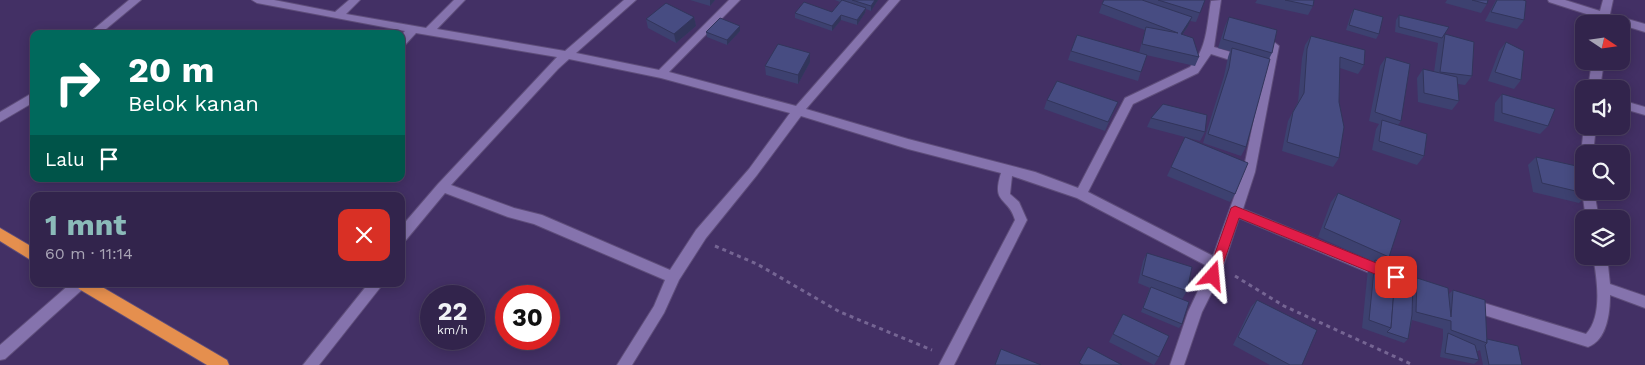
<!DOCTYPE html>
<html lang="id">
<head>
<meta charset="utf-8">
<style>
	body { margin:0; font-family:"Work Sans",sans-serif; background:#3a2c53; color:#f1f3f6; height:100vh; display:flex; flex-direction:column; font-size:19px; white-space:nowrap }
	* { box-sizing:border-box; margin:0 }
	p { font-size:16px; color:#a8a4b5 }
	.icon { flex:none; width:28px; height:28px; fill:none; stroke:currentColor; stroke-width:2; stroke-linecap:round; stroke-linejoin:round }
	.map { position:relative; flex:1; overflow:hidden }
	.panel { position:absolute; left:30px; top:192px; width:375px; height:95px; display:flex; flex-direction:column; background:#32244c; border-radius:10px; box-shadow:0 2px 12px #0003,0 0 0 1px #4d4164 }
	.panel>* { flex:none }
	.hud { position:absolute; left:30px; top:30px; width:375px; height:152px; border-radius:10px; box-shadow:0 2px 12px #0003,0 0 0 1px #4d4164; background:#00695c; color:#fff; overflow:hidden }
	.needle { width:32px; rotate:103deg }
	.fabs { position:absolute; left:1575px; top:15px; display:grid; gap:10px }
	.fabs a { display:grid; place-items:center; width:55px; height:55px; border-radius:10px; background:#32244c; box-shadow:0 2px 12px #0003,0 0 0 1px #4d4164; font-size:25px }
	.speed { position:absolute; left:420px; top:285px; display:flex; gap:10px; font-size:25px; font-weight:700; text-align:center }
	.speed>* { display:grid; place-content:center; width:65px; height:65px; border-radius:50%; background:#32244c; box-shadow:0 2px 12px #0003,0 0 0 1px #4d4164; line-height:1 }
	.speed small { font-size:12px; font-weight:400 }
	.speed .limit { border:8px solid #d22; background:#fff; color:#111 }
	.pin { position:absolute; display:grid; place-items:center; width:42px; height:42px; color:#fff; margin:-21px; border-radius:10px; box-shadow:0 2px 8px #0006 }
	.me { position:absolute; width:55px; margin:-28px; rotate:18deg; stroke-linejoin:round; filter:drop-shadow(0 0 4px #0008) }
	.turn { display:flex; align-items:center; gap:18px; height:105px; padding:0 15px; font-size:22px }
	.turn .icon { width:65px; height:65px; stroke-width:2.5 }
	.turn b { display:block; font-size:35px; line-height:42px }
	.then { display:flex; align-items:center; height:48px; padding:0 15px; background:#0003; gap:10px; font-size:19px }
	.round { display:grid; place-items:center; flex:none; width:52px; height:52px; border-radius:10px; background:#3a2c53 }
	.summary { display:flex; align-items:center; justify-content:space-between; height:85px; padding:0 15px }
	h1 { font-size:30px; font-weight:700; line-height:38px; color:#8bbbb9 }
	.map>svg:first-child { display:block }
</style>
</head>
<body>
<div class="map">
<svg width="1645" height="365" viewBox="0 0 1645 365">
	<rect width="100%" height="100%" fill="#433065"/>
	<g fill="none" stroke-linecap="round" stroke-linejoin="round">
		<defs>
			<g id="minor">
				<polygon points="129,0 141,0 100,34 88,34"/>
				<path d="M 252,0 L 274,0 L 335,12 L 349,0 L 360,0 L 346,14 L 426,28 L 454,0 L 465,0 L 437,29 L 565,51 L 624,0 L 636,0 L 576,53 L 659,70 L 729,0 L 740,0 L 669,72 L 796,106 L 889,0 L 900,0 L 806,109 L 908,139 L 1035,172 L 1078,188 L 1125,98 L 1190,67 C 1207,50 1207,24 1211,1 L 1221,0 L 1214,47 L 1247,57 L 1249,60 L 1247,63 L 1243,64 L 1211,54 L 1198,73 L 1133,104 L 1088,192 L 1213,256 L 1243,172 L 1269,46 L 1274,42 L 1279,46 L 1255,172 L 1243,209 L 1389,269 L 1391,273 L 1389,277 L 1384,279 L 1379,277 L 1239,218 L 1220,276 L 1202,312 L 1184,365 L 1170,365 L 1188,312 L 1209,267 L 1077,198 L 1012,176 L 1010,194 L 1019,202 L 1027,220 L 954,365 L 939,365 L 1015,220 C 1008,196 991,205 1001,173 L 908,149 L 801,116 L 757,175 L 706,238 L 679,280 L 664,313 L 632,365 L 617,365 L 654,306 L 665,280 L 534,224 L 508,217 L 445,193 L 406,240 L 401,241 L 401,227 L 438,184 L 557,57 L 416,33 L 405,45 L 401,46 L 401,35 L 405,31 L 257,3 ZM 569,59 L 661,78 L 790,113 L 749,169 L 696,230 L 670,270 L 542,215 L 514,208 L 451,185 L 558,69 Z"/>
				<polygon points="1548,0 1565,0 1600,11 1603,0 1613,0 1610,14 1645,24 1645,32 1609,21 1608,24 1598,24 1599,18 1549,2"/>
				<polygon points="1592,61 1604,61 1600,89 1588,89"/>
				<polygon points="34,92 34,102 0,122 0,112"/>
				<polygon points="1621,100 1645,107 1645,115 1621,108"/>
				<polygon points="1584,126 1596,126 1593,154 1584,154 1584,158 1581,154"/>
				<polygon points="1584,187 1584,191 1594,191 1599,219 1586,219 1582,191"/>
				<path d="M 1593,256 L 1607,256 L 1610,284 L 1645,296 L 1645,308 L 1610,295 C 1610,313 1607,340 1588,347 L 1471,311 L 1466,309 L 1464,305 L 1466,301 L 1471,299 L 1586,334 C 1603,316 1597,279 1593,256 Z"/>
				<polygon points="70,284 86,284 84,288 5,359 0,360 0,345"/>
				<polygon points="368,284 383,284 319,365 303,365"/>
			</g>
			<g id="trunk">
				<polygon points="0,228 34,248 34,262 0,241"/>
				<polygon points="76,284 97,284 227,360 229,365 207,365 79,289"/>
			</g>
		</defs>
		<!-- minor casing -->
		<use href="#minor" stroke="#5e4d7a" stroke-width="2"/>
		<!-- trunk casing -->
		<use href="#trunk" stroke="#5e4d7a" stroke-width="2"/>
		<!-- path -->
		<g stroke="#756593" stroke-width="3" stroke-dasharray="4 4" stroke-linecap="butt">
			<polyline points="715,246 757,264 840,312 932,350"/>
			<polyline points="1235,276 1284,306 1413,365"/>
		</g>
		<!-- minor -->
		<use href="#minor" fill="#8573ad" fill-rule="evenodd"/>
		<!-- trunk -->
		<use href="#trunk" fill="#e58f4e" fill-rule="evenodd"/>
	</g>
	<!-- wall -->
	<g fill="#3d4170">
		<polygon points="690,0 715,0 710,6"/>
		<polygon points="835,0 878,0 871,11 866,9 865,13 857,25 841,20 832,31 795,18 795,13 832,12 840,2"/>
		<polygon points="1104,0 1205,0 1196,22 1190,21 1188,26 1183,34 1199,57 1195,66 1146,55 1138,81 1068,60 1071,51 1139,53 1145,30 1099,13 1102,4"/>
		<polygon points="1257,0 1314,0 1313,6 1308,15 1255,3"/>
		<polygon points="1447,0 1488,0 1487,4 1481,13 1445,3"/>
		<polygon points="1496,0 1523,0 1524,20 1517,29 1485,21"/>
		<polygon points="1354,9 1379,34 1376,39 1346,30 1351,14"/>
		<polygon points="1399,15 1445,34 1472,76 1465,85 1458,84 1459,101 1452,110 1418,102 1417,78 1423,69 1434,72 1438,43 1395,32 1396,20"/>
		<polygon points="694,17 696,26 676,43 648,28 646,19"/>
		<polygon points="1229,17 1272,53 1269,59 1246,147 1241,156 1203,143 1224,76 1228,57 1230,51 1218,48 1225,26"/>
		<polygon points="740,31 727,45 707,37 706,32"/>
		<polygon points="1311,36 1364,65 1358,74 1340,68 1339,102 1339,158 1333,167 1282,151 1288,121 1298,102 1302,58 1305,45"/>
		<polygon points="1506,42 1521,80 1514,89 1488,81 1499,51"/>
		<polygon points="810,53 810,62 798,84 766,75 765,66"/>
		<polygon points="1386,57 1401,121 1398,125 1424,156 1417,165 1372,150 1376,129 1379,124 1369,121 1380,66"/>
		<polygon points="1502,94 1548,126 1540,134 1494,121 1495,103"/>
		<polygon points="1047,100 1114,110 1105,131 1044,109"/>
		<polygon points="1151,118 1205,132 1200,141 1147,127"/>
		<polygon points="1185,137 1235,194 1230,202 1167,176"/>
		<polygon points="1536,157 1588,194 1579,203 1533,192 1528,165"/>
		<polygon points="1338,193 1389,257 1384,263 1395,276 1413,282 1417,278 1449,294 1453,290 1487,339 1522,365 1483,365 1480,350 1478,351 1477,351 1479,360 1474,364 1440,357 1443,338 1443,329 1412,320 1408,339 1404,343 1362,328 1368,269 1374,262 1318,237 1331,202"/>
		<polygon points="1147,253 1187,291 1182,299 1173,296 1182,324 1179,328 1141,312 1150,288 1138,283 1143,261"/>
		<polygon points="1257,300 1302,365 1270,365 1233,345 1251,307"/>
		<polygon points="1123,314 1159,357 1154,365 1109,342"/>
	</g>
	<!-- shaded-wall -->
	<g fill="#32355b">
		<polygon points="710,0 715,0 710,6"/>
		<polygon points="875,0 878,0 871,11 871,6"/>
		<polygon points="866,8 865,13 857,25 857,20"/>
		<polygon points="841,15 841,20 832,31 832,26"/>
		<polygon points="694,17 696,26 676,43 674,34"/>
		<polygon points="1192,17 1188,26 1177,43 1181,34"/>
		<polygon points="740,26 740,31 727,45 727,40"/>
		<polygon points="810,53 810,62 798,84 798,75"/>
	</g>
	<!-- building -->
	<g fill="#474c82" stroke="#32355b">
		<polygon points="842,0 866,8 857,20 841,15 832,26 795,13 804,2 832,12"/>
		<polygon points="852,0 875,0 871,6"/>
		<polygon points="1104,0 1142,0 1192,17 1181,34 1193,38 1199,57 1142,44 1146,27 1178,33 1102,4"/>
		<polygon points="1158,0 1205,0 1200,13"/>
		<polygon points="1285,0 1314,0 1313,6"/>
		<polygon points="1472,0 1488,0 1487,4"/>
		<polygon points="1497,0 1523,0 1526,1 1524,20 1491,12"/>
		<polygon points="666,3 694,17 674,34 646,19"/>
		<polygon points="1354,9 1383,17 1379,34 1349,25"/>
		<polygon points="1399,15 1449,27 1442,38 1399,27"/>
		<polygon points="1229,17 1277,30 1272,53 1223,39"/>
		<polygon points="720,18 740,26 727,40 706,32"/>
		<polygon points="1445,34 1474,42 1472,76 1440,72"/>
		<polygon points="1077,35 1147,55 1141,72 1071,51"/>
		<polygon points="1311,36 1365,50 1364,65 1340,57 1339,102 1344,127 1339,158 1287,142 1293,112 1304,93 1307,49"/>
		<polygon points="1506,42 1524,51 1521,80 1495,72"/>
		<polygon points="778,44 810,53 798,75 765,66"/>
		<polygon points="1232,48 1270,59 1246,147 1208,134 1229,68"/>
		<polygon points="1386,57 1410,64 1401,121 1375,112"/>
		<polygon points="1423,69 1457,77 1459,101 1424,93"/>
		<polygon points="1057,81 1118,102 1108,122 1047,100"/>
		<polygon points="1502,94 1555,109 1548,126 1502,113"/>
		<polygon points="1163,104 1207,115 1205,132 1151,118"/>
		<polygon points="1382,120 1427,134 1424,156 1379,141"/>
		<polygon points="1185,137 1248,163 1235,194 1171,167"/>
		<polygon points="1536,157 1581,167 1584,177 1584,191 1587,191 1588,194 1542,183"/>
		<polygon points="1338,193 1401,220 1389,257 1324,228"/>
		<polygon points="1147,253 1192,267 1187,291 1142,275"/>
		<polygon points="1375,260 1396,267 1391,328 1369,320"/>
		<polygon points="1395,276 1413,282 1412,315 1408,339 1387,332 1391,328"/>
		<polygon points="1417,278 1448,288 1451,317 1453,290 1485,300 1487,343 1451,330 1451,321 1416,312"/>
		<polygon points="1151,287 1189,302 1182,324 1143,308"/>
		<polygon points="1257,300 1317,330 1302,365 1290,365 1238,337"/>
		<polygon points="1123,314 1169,336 1159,357 1113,334"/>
		<polygon points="1448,333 1475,345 1479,360 1445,353"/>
		<polygon points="1487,339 1518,346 1522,365 1489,365 1485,345 1487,343"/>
		<polygon points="1088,347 1122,365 1083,365 1079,363"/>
		<polygon points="1001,349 1041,365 995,365"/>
	</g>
	<!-- route -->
	<polygon fill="#e11d48" stroke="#92132f" points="1235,206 1401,273 1402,277 1401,281 1396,282 1392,281 1239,218 1219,276 1217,280 1213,282 1208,280 1207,276 1230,211 1231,208"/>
</svg>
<div class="fabs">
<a><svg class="needle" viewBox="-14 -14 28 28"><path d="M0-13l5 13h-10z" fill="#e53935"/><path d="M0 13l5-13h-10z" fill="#a8a4b5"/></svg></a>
<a><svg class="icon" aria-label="sound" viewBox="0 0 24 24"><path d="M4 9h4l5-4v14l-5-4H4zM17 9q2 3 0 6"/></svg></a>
<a><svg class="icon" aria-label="search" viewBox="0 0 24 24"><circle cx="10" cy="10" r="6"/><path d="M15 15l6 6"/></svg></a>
<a><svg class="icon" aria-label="layers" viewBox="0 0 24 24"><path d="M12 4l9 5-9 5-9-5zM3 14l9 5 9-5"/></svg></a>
</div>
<div class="speed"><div>22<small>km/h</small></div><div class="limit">30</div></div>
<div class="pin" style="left:1396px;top:277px;background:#d93025"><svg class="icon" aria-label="arrive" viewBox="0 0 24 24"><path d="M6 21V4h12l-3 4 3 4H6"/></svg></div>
<svg class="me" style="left:1213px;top:276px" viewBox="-20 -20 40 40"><path d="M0-17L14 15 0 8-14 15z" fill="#e11d48" stroke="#fff" stroke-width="4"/></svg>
<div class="hud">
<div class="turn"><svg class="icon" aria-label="right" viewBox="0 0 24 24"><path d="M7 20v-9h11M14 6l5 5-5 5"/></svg><div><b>20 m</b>Belok kanan</div></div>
<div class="then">Lalu<svg class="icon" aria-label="arrive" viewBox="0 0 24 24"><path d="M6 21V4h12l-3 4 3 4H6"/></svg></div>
</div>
<section class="panel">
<div class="summary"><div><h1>1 mnt</h1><p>60 m · 11:14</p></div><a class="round" style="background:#d93025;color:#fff"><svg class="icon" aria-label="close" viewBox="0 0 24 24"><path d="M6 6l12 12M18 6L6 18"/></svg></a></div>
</section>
</div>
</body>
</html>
